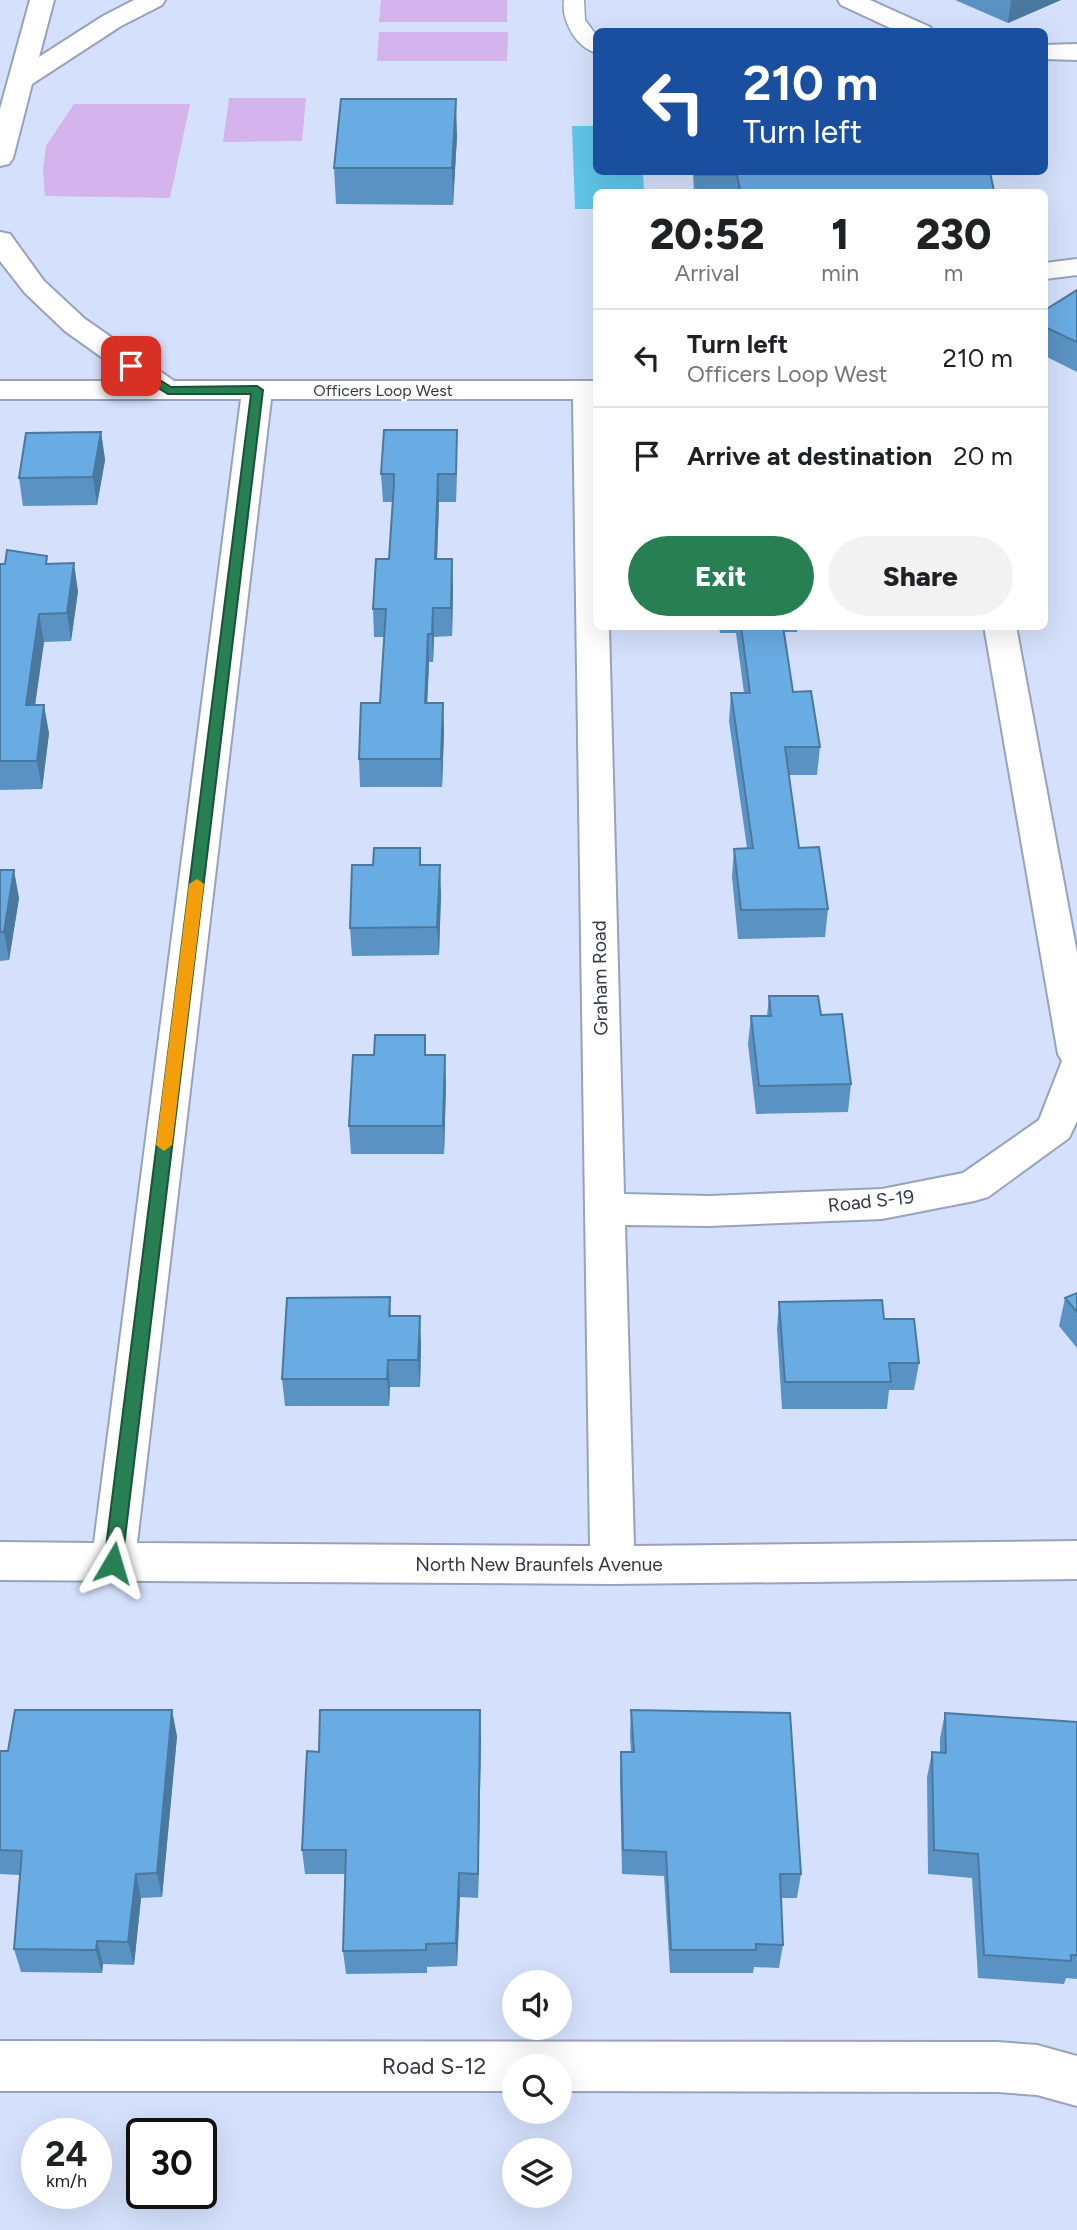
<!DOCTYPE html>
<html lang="en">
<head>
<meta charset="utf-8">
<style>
	body { margin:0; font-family:Figtree,sans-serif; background:#f2f2f2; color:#202124; height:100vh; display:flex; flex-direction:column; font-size:26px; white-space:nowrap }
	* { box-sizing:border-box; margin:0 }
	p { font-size:23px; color:#757577 }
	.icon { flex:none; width:38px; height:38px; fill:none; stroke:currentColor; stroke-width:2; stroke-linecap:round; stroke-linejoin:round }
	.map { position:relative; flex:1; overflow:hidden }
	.drawer { position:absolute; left:593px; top:189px; width:455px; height:441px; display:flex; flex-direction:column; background:#fff; border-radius:10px; box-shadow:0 7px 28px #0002 }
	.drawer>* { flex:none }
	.banner { position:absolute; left:593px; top:28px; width:455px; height:147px; border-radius:10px; box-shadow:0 7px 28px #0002; background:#1a4fa0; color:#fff; overflow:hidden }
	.buttons { position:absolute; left:502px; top:1970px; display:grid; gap:14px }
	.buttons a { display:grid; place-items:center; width:70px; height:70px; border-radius:50%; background:#fff; box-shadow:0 7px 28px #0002; font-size:35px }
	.speed { position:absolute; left:21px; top:2118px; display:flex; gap:14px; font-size:35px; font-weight:700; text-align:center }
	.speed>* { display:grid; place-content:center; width:91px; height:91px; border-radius:50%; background:#fff; box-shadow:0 7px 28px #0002; line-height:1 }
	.speed small { font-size:18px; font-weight:400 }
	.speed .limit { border:4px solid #111; border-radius:10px; background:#fff; color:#111 }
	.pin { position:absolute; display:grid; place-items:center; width:60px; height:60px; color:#fff; margin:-30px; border-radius:14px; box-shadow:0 4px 10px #0006 }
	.me { position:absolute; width:77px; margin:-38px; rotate:7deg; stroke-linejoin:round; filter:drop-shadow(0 0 5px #0008) }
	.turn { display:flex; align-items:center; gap:24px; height:147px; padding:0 35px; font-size:32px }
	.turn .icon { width:91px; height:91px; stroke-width:2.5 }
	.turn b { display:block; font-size:49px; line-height:60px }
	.eta { display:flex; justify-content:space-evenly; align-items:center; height:119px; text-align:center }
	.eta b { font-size:42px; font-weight:800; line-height:49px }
	.primary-button { display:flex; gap:14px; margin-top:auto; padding:14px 35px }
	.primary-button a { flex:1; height:80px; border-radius:42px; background:#277f53; color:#fff; font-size:28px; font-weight:800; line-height:80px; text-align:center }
	.primary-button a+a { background:#f2f2f2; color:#202124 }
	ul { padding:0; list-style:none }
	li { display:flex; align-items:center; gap:21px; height:98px; padding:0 35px; border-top:2px solid #e0e0e0 }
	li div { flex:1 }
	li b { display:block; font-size:26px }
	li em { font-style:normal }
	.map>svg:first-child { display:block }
</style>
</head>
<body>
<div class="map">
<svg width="1077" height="2230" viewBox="0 0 1077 2230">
	<rect width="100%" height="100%" fill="#d5e1fc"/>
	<!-- green -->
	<g fill="#d5b3ec">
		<polygon points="381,0 507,0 507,22 379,22"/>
		<polygon points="379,32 508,32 507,61 377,61"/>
		<polygon points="229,98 306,98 302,141 223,142"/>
		<polygon points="74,104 190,104 170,198 45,196 43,170 46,146"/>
	</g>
	<!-- water -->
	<polygon fill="#60c6e9" points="572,126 597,126 597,172 643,172 644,192 597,192 597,209 575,209"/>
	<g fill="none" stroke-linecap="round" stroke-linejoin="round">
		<defs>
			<path id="service" d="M 564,0 L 584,0 L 585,20 L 597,36 L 597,53 C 576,48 561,20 564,0 Z"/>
			<g id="minor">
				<polygon points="30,0 54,0 39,57 103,16 134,0 165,0 162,5 121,26 32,84 13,158 9,164 0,166 0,109"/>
				<polygon points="838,0 870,0 930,27 933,32 899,32 841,5"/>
				<polygon points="1077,44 1077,60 1045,59 1045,45"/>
				<path d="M 0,232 L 10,234 L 44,281 L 85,319 L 174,381 L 597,381 L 597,626 L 609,626 L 624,1194 L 709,1196 L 882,1189 L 963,1173 L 1039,1120 L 1062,1061 L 1058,1054 L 984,626 L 1016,626 L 1077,953 L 1077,1121 L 1069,1138 L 988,1197 L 974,1201 L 882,1219 L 709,1226 L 625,1225 L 634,1546 L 1077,1541 L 1077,1579 L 612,1584 L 0,1580 L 0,1542 L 94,1543 L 241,399 L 0,399 L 0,381 L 135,381 L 65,331 L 25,293 L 0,261 ZM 271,399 L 573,399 L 590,1546 L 137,1543 Z"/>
				<polygon points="1077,259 1077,275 1045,279 1045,263"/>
				<polygon points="0,2041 997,2042 1037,2045 1077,2056 1077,2106 1037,2095 997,2092 560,2091 560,2067 514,2067 514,2091 0,2091"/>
			</g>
		</defs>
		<!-- service casing -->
		<use href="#service" stroke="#97a2bc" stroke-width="3"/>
		<!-- minor casing -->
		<use href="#minor" stroke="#97a2bc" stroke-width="4"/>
		<!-- service -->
		<use href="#service" fill="#fff" fill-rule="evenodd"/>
		<!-- minor -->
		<use href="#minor" fill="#fff" fill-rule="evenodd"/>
	</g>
	<!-- wall -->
	<g fill="#5a93c3">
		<polygon points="955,0 1061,0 1008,23"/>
		<polygon points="457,136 453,205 336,204 334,168"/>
		<polygon points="693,172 990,172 994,191 994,192 694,192"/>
		<polygon points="1077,290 1077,372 1045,356 1045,310"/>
		<polygon points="457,430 456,502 439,502 437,559 453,587 452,636 434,637 433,662 429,662 427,703 443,703 444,731 442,787 360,787 359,759 380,703 384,637 374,637 373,609 389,559 393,502 383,502 381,474"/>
		<polygon points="101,432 105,460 97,505 23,506 19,478"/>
		<polygon points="0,564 48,564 78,591 71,641 44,642 35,705 49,733 42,789 0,790"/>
		<polygon points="719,626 797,626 797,632 784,632 793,692 820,747 817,775 789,775 799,848 828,909 825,937 738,939 732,877 734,849 747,848 729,721 731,693 744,693 736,633 720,633"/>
		<polygon points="421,865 441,893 439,955 352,956 350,928"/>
		<polygon points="0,870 19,898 9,960 0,961"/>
		<polygon points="769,996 821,1015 851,1084 848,1112 756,1114 748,1044 751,1016 767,1016"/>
		<polygon points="425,1035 426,1055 446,1083 444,1154 351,1154 349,1126 374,1055"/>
		<polygon points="1077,1293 1077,1348 1059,1326 1065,1298"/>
		<polygon points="390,1297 391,1316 421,1343 420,1387 390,1387 389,1406 285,1406 282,1379"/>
		<polygon points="779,1302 884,1319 919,1363 914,1390 889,1390 887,1409 782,1409 777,1329"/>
		<polygon points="631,1710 801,1874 797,1898 781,1898 783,1945 779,1968 754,1967 753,1973 670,1973 664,1876 622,1874 620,1777 621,1752 631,1752 630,1736"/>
		<polygon points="945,1713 1077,1722 1077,1979 1066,1978 1064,1984 978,1978 972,1878 928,1874 927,1777 932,1752 940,1753 940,1738"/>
		<polygon points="177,1736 162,1897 141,1898 134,1965 103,1964 102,1973 21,1972 14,1949 20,1875 0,1874 0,1751"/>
		<polygon points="481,1736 478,1898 460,1897 457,1966 427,1967 427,1973 346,1974 343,1951 345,1874 305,1874 302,1850 319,1752"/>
	</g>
	<!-- shaded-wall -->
	<g fill="#4a789f">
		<polygon points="1011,0 1061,0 1008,23"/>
		<polygon points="456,99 457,136 453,205 452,168"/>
		<polygon points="457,430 457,457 456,502 456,474"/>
		<polygon points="101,432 105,460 97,505 93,477"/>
		<polygon points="438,474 439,502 436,587 435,559"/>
		<polygon points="452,559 453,587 452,636 451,608"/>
		<polygon points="74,563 78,591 71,641 67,613"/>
		<polygon points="433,608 434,637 433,662 432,634"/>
		<polygon points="39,614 44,642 31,733 26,705"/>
		<polygon points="428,634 429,662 426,732 425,703"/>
		<polygon points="443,703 444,731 442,787 441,759"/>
		<polygon points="44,705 49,733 42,789 37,761"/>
		<polygon points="440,865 441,893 439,955 437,927"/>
		<polygon points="14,870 19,898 9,960 4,932"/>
		<polygon points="445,1055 446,1083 444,1154 443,1126"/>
		<polygon points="420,1316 421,1343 420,1387 418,1360"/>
		<polygon points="388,1360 390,1387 389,1406 387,1379"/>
		<polygon points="172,1710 177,1736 162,1897 157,1873"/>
		<polygon points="480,1710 481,1736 478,1898 478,1874"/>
		<polygon points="459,1873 460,1897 457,1966 456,1943"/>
		<polygon points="136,1874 141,1898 134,1965 128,1942"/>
		<polygon points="97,1941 103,1964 102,1973 96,1950"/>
	</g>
	<!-- building -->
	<g fill="#69abe3" stroke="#4a789f" stroke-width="2">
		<polygon points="341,99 456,99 452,168 334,168"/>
		<polygon points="696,172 990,172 994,191 740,190 737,175 696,175"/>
		<polygon points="1077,290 1077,342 1045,327 1045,310"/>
		<polygon points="384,430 457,430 456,474 438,474 435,559 452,559 451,608 433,608 432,634 428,634 425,703 443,703 441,759 359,759 361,703 380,703 386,609 373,609 376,559 389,559 394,483 394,474 381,474"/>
		<polygon points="101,432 93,477 19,478 26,433"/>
		<polygon points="7,550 47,556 46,564 74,563 67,613 39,614 26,705 44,705 37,761 0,761 0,564 5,564"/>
		<polygon points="741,626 783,626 793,692 811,691 820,747 785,747 799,848 819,847 828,909 741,910 734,849 753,848 731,693 750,693"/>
		<polygon points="374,848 420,848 420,865 440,865 437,927 350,928 352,865 373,865"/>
		<polygon points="0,870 14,870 4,932 0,932"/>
		<polygon points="769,996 818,996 821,1015 842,1014 851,1084 759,1086 751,1016 771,1016"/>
		<polygon points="375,1035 425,1035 425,1055 445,1055 443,1126 349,1126 353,1055 374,1055"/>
		<polygon points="1077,1293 1077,1312 1065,1298"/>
		<polygon points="390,1297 389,1316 420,1316 418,1360 388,1360 387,1379 282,1379 287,1298"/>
		<polygon points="882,1300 884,1319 914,1319 919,1363 889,1363 891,1382 785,1382 779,1302"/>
		<polygon points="15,1710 172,1710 157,1873 136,1874 128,1942 97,1941 96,1950 14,1949 22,1851 0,1850 0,1751 8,1751"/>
		<polygon points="320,1710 480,1710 478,1874 459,1873 456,1943 426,1944 426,1950 343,1951 346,1850 302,1850 307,1751 319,1752"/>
		<polygon points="631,1710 790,1713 801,1874 780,1874 783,1945 756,1944 756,1950 671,1950 666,1852 623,1850 621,1752 634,1752"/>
		<polygon points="945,1713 1077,1722 1077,1955 1071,1955 1071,1961 984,1955 978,1854 934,1850 932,1752 946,1753"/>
	</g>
	<!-- route -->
	<polygon fill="#277f53" stroke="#195336" stroke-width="2" points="131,362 171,387 257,386 263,390 122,1563 120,1568 113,1570 107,1568 104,1563 251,394 168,394 126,368 126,363"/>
	<!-- slow -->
	<polygon fill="#f59e0b" points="197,879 204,884 172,1145 164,1151 156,1145 189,884"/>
	<g text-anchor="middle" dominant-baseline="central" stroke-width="5" stroke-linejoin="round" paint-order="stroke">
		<!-- far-street labels -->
		<g font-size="16" fill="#343843" stroke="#fff">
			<text x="383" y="390">Officers Loop West</text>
		</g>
		<!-- street labels -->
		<g font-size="19" fill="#343843" stroke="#fff">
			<text transform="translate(600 978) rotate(-91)">Graham Road</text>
			<text transform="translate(871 1201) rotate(-6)">Road S-19</text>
			<text x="539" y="1564">North New Braunfels Avenue</text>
		</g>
		<!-- near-street labels -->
		<g font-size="23" fill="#343843" stroke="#fff">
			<text x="434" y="2066">Road S-12</text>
		</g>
	</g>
</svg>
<div class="buttons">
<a><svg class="icon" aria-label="sound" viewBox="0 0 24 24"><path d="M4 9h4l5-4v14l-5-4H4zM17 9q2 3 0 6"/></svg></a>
<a><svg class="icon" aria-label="search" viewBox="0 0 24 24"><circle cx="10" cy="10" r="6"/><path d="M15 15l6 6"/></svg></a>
<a><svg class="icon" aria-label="layers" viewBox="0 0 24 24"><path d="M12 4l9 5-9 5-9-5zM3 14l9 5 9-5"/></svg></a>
</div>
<div class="speed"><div>24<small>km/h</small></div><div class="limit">30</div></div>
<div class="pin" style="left:131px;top:366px;background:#d93025"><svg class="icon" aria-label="arrive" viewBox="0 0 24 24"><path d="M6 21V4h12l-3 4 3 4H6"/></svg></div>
<svg class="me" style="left:113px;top:1563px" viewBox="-20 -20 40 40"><path d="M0-17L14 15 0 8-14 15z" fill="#277f53" stroke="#fff" stroke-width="4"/></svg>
<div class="banner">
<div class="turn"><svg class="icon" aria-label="left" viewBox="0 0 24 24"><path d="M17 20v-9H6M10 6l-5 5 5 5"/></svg><div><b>210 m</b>Turn left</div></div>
</div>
<section class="drawer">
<div class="eta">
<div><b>20:52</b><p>Arrival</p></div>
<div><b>1</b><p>min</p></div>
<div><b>230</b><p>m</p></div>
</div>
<ul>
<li><svg class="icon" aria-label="left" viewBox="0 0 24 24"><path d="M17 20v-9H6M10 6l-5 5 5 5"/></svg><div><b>Turn left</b><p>Officers Loop West</p></div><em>210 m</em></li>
<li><svg class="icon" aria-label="arrive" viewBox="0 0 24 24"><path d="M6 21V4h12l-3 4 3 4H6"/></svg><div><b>Arrive at destination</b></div><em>20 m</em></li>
</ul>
<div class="primary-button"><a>Exit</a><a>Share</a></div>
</section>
</div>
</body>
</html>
